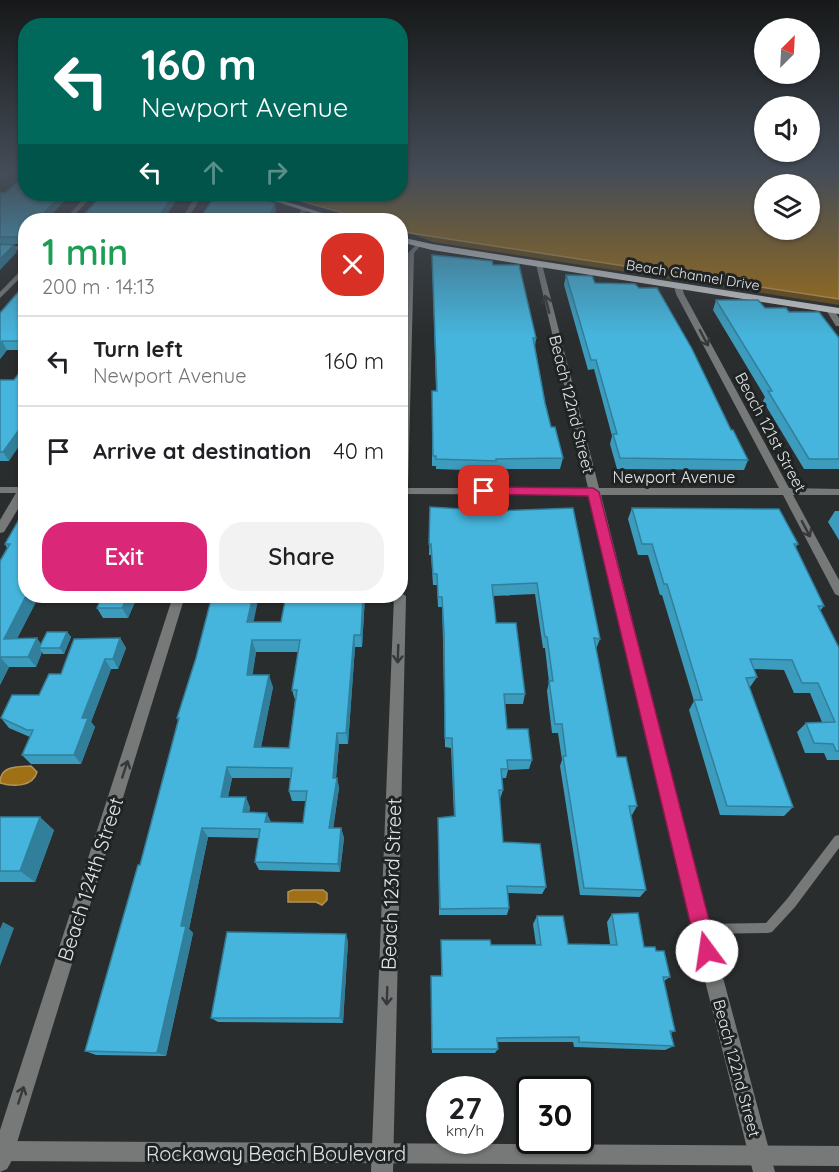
<!DOCTYPE html>
<html lang="en">
<head>
<meta charset="utf-8">
<style>
	body { margin:0; font-family:Quicksand,sans-serif; background:#f2f2f2; color:#202124; height:100vh; display:flex; flex-direction:column; font-size:22px; white-space:nowrap }
	* { box-sizing:border-box; margin:0 }
	p { font-size:20px; color:#757577 }
	.icon { flex:none; width:33px; height:33px; fill:none; stroke:currentColor; stroke-width:2; stroke-linecap:round; stroke-linejoin:round }
	.map { position:relative; flex:1; overflow:hidden }
	.sheet { position:absolute; left:18px; top:213px; width:390px; height:390px; display:flex; flex-direction:column; background:#fff; border-radius:24px; box-shadow:0 2px 4px #0004 }
	.sheet>* { flex:none }
	.banner { position:absolute; left:18px; top:18px; width:390px; height:183px; border-radius:24px; box-shadow:0 2px 4px #0004; background:#00695c; color:#fff; overflow:hidden }
	.needle { width:39px; rotate:24deg }
	.fabs { position:absolute; left:754px; top:18px; display:grid; gap:12px }
	.fabs a { display:grid; place-items:center; width:66px; height:66px; border-radius:50%; background:#fff; box-shadow:0 2px 4px #0004; font-size:30px }
	.speed { position:absolute; left:426px; top:1076px; display:flex; gap:12px; font-size:30px; font-weight:700; text-align:center }
	.speed>* { display:grid; place-content:center; width:78px; height:78px; border-radius:50%; background:#fff; box-shadow:0 2px 4px #0004; line-height:1 }
	.speed small { font-size:15px; font-weight:400 }
	.speed .limit { border:3px solid #111; border-radius:9px; background:#fff; color:#111 }
	.pin { position:absolute; display:grid; place-items:center; width:51px; height:51px; color:#fff; margin:-26px; border-radius:12px; box-shadow:0 3px 9px #0006 }
	.me { position:absolute; width:66px; margin:-33px; rotate:346deg; stroke-linejoin:round; filter:drop-shadow(0 0 4px #0008) }
	.turn { display:flex; align-items:center; gap:21px; height:126px; padding:0 24px; font-size:27px }
	.turn .icon { width:78px; height:78px; stroke-width:2.5 }
	.turn b { display:block; font-size:42px; line-height:51px }
	.lanes { display:flex; align-items:center; height:57px; padding:0 24px; background:#0003; justify-content:center; gap:30px; direction:ltr }
	.lanes .off { opacity:.35 }
	.round { display:grid; place-items:center; flex:none; width:63px; height:63px; border-radius:24px; background:#f2f2f2 }
	.head { display:flex; align-items:center; justify-content:space-between; height:102px; padding:0 24px }
	h1 { font-size:36px; font-weight:600; line-height:45px; color:#1e9e55 }
	.action { display:flex; gap:12px; margin-top:auto; padding:12px 24px }
	.action a { flex:1; height:69px; border-radius:24px; background:#db2777; color:#fff; font-size:24px; font-weight:600; line-height:69px; text-align:center }
	.action a+a { background:#f2f2f2; color:#202124 }
	ul { padding:0; list-style:none }
	li { display:flex; align-items:center; gap:18px; height:90px; padding:0 24px; border-top:2px solid #e0e0e0 }
	li div { flex:1 }
	li b { display:block; font-size:22px }
	li em { font-style:normal }
	.map>svg:first-child { display:block }
</style>
</head>
<body>
<div class="map">
<svg width="839" height="1172" viewBox="0 0 839 1172">
	<rect width="100%" height="100%" fill="#2a2d2e"/>
	<!-- green -->
	<polygon fill="#6a4c18" points="410,233 839,299 839,305 433,242"/>
	<!-- water -->
	<g fill="#a07017" stroke="#b49355" stroke-width="1.5" fill-rule="evenodd">
		<path d="M 401,172 L 839,172 L 839,299 L 410,233 L 401,230 L 400,220 L 367,220 L 277,194 L 400,194 ZM 765,184 L 810,184 L 810,230 L 765,230 Z"/>
		<path d="M 31,766 L 37,772 C 33,787 13,787 0,783 C 0,765 18,767 31,766 Z"/>
		<polygon points="293,890 323,890 327,893 327,900 322,905 316,902 288,902 288,892"/>
	</g>
	<g fill="none" stroke-linecap="round" stroke-linejoin="round">
		<!-- service -->
		<polygon fill="#777979" fill-rule="evenodd" points="839,835 839,848 795,907 772,932 768,933 701,934 697,933 696,929 697,925 701,924 766,923 787,899 835,836"/>
		<!-- minor -->
		<g fill="#777979" fill-rule="evenodd">
			<polygon points="2,172 8,172 0,179 0,174"/>
			<polygon points="88,194 94,194 70,220 64,220"/>
			<polygon points="197,194 203,194 187,220 181,220"/>
			<polygon points="302,208 307,209 301,220 295,220"/>
			<polygon points="418,243 421,245 414,253 408,488 588,488 536,264 539,262 542,264 599,488 779,488 676,294 674,286 678,284 682,286 684,294 789,488 839,489 839,495 793,495 839,580 839,596 835,594 783,495 601,495 710,929 775,1172 753,1172 692,929 590,495 408,494 406,571 400,575 400,421 408,253"/>
			<rect x="0" y="246" width="26" height="4"/>
			<polygon points="26,265 26,272 0,298 0,292"/>
			<polygon points="827,308 834,310 839,318 839,326 836,326 826,310"/>
			<polygon points="26,483 26,496 4,532 0,533 0,520 16,493 0,493 0,487 20,487"/>
			<polygon points="400,592 406,596 393,1172 371,1172 394,596 400,596"/>
			<polygon points="173,596 185,596 11,1162 7,1169 0,1172 0,1130"/>
		</g>
		<!-- tertiary -->
		<polygon fill="#777979" fill-rule="evenodd" points="0,1141 839,1146 839,1166 0,1161"/>
		<!-- primary -->
		<g fill="#c3c6c7" fill-rule="evenodd">
			<polygon points="252,194 262,194 345,220 334,220"/>
			<polygon points="400,237 432,244 839,308 839,314 432,250 400,242"/>
		</g>
	</g>
	<!-- wall -->
	<g fill="#3c9cbe" fill-rule="evenodd">
		<polygon points="0,193 62,194 65,200 25,244 0,244"/>
		<polygon points="432,255 493,265 536,338 535,347 545,403 551,427 563,458 560,469 495,469 495,471 436,469 436,466 432,466 432,391 436,391"/>
		<polygon points="566,275 595,283 639,288 748,460 744,470 617,469 610,444 612,436 594,369 588,370 564,285"/>
		<polygon points="26,283 26,350 7,350 0,359 0,313"/>
		<polygon points="716,300 789,312 839,338 839,469 804,469 763,401 765,397 713,310"/>
		<polygon points="0,380 9,461 0,461"/>
		<polygon points="430,507 495,511 600,639 596,649 617,757 637,806 632,815 630,815 646,890 640,897 580,895 560,766 562,760 558,733 552,733 547,691 549,682 545,648 543,648 535,594 493,596 496,623 525,694 523,704 505,704 507,729 532,760 529,769 508,770 506,778 502,778 503,790 500,799 503,842 546,887 542,894 508,893 509,908 507,915 439,915 438,818 454,816 451,748 445,747 443,642 442,607 438,607 437,585 433,585 431,555 429,555"/>
		<polygon points="632,508 798,544 795,548 824,606 820,611 839,648 839,760 827,760 824,753 805,753 797,732 806,723 822,722 810,693 794,693 784,670 754,669 757,677 750,687 749,687 793,807 784,816 720,815 689,710 694,701 662,595 660,595 648,555 638,555 628,519"/>
		<polygon points="25,509 26,596 39,596 17,638 41,644 67,632 71,637 64,654 43,654 42,652 36,667 9,667 0,685 0,561 7,548 5,544"/>
		<polygon points="835,511 839,511 839,540 828,522"/>
		<polygon points="88,596 140,596 137,602 135,602 128,618 103,618 97,608 101,598 90,598"/>
		<path d="M 286,596 L 365,596 L 362,647 L 355,647 L 348,744 L 339,744 L 336,778 L 337,778 L 339,788 L 333,828 L 341,828 L 344,838 L 340,872 L 259,870 L 255,862 L 259,838 L 208,837 L 189,929 L 193,933 L 166,1056 L 96,1055 L 85,1051 L 140,865 L 178,720 L 177,718 L 254,622 L 281,622 ZM 256,652 L 298,652 L 292,690 L 295,700 L 289,748 L 261,747 L 273,687 L 252,675 ZM 232,778 L 290,778 L 289,791 L 292,801 L 306,801 L 303,823 L 270,822 L 249,812 L 250,807 L 228,797 Z"/>
		<polygon points="120,638 126,648 118,669 111,669 91,722 95,727 81,764 31,764 22,755 30,737 9,728 1,718 39,695"/>
		<polygon points="0,817 54,830 35,882 0,882"/>
		<polygon points="612,914 644,947 656,951 670,977 664,981 675,1031 671,1033 674,1046 665,1050 574,1047 573,1042 497,1042 498,1049 495,1053 432,1053 431,976 441,976 441,940 491,945 536,945 533,924 537,916 568,944 610,944 607,922"/>
		<polygon points="348,941 343,1023 218,1022 211,1018"/>
	</g>
	<!-- shaded-wall -->
	<g fill="#317f9b">
		<polygon points="62,194 65,200 46,220 37,220"/>
		<polygon points="174,194 180,194 164,220 157,220"/>
		<polygon points="275,203 276,211 272,220 268,220"/>
		<polygon points="26,233 26,244 22,237"/>
		<polygon points="14,245 17,252 0,270 0,259"/>
		<polygon points="2,341 7,350 0,359 0,344"/>
		<polygon points="26,420 26,436 9,461 3,452"/>
		<polygon points="26,596 39,596 12,649 4,639"/>
		<polygon points="128,596 131,596 135,602 128,618 122,608"/>
		<polygon points="134,596 140,596 137,602"/>
		<polygon points="253,596 259,596 251,634 247,622"/>
		<polygon points="363,596 365,596 362,647 361,635"/>
		<polygon points="67,632 71,637 64,654 60,648"/>
		<polygon points="354,635 355,647 348,744 346,733"/>
		<polygon points="37,638 44,648 39,648 42,652 36,667 28,657"/>
		<polygon points="120,638 126,648 118,669 113,659"/>
		<polygon points="252,640 256,652 251,686 247,675"/>
		<polygon points="0,657 9,667 0,685"/>
		<polygon points="105,659 111,669 91,722 95,727 81,764 74,755 82,718"/>
		<polygon points="269,675 273,687 259,758 254,747"/>
		<polygon points="337,733 339,744 335,788 333,778"/>
		<polygon points="227,767 232,778 226,807 221,797"/>
		<polygon points="337,778 339,788 332,837 329,828"/>
		<polygon points="246,797 250,807 248,822 243,812"/>
		<polygon points="267,813 271,822 265,822"/>
		<polygon points="40,817 54,830 35,882 20,871"/>
		<polygon points="202,828 208,837 189,929 193,933 166,1056 157,1053 181,926"/>
		<polygon points="341,828 344,838 340,872 338,864"/>
		<polygon points="3,922 14,928 0,966 0,929"/>
		<polygon points="346,934 348,941 343,1023 340,1018"/>
	</g>
	<!-- building -->
	<g fill="#46b5dd" stroke="#317f9b" stroke-width="1.5" fill-rule="evenodd">
		<polygon points="26,174 26,194 62,194 37,220 26,220 26,233 22,237 0,237 0,193 5,193"/>
		<polygon points="103,194 174,194 157,220 79,220"/>
		<polygon points="216,194 248,194 245,199 262,199 275,203 268,220 199,220"/>
		<polygon points="0,244 14,245 0,259"/>
		<polygon points="432,255 492,261 493,265 519,265 536,338 533,338 545,403 551,427 555,427 563,458 496,459 496,461 436,459 436,456 433,456 432,391 437,391"/>
		<polygon points="566,275 592,276 595,283 635,284 639,288 657,288 692,349 731,430 733,430 748,460 620,458 613,434 617,434 596,360 591,360"/>
		<polygon points="26,283 26,341 2,341 0,344 0,313"/>
		<polygon points="716,300 758,300 765,308 786,308 789,312 819,312 839,338 839,459 809,459 768,391 772,391"/>
		<polygon points="26,364 26,420 3,452 0,452 0,380 14,380"/>
		<polygon points="430,507 495,511 573,508 600,639 594,638 617,757 626,757 637,806 629,806 646,890 584,888 563,756 566,756 562,724 555,724 549,681 553,681 547,637 545,637 537,583 492,585 496,623 516,623 525,694 504,694 507,729 528,729 532,760 507,760 508,769 501,769 503,790 499,790 503,842 540,844 546,887 507,886 509,908 440,909 438,818 455,816 452,738 445,738 444,632 442,597 438,597 437,574 433,574 431,544 429,544"/>
		<polygon points="632,508 779,509 798,544 794,544 824,606 818,606 839,648 839,751 836,751 833,744 814,743 806,723 835,722 818,683 802,683 792,660 750,659 757,677 746,678 793,807 727,806 694,700 702,700 667,584 664,584 652,544 642,544"/>
		<polygon points="25,509 26,596 4,639 37,638 28,657 0,657 0,658 0,561 10,544 5,544"/>
		<polygon points="102,596 128,596 122,608 97,608"/>
		<path d="M 212,596 L 253,596 L 247,622 L 281,622 L 286,596 L 363,596 L 361,635 L 354,635 L 346,733 L 337,733 L 333,778 L 337,778 L 329,828 L 341,828 L 338,864 L 255,862 L 260,829 L 202,828 L 181,926 L 186,926 L 157,1053 L 85,1051 L 138,865 L 140,865 L 179,718 L 177,718 L 196,658 ZM 252,640 L 300,640 L 292,690 L 297,690 L 289,748 L 254,747 L 269,675 L 247,675 ZM 227,767 L 292,768 L 289,791 L 307,791 L 303,823 L 265,822 L 267,813 L 243,812 L 246,797 L 221,797 Z"/>
		<polygon points="47,632 67,632 60,648 39,648"/>
		<polygon points="120,638 113,659 105,659 82,718 88,718 74,755 22,755 33,730 27,730 1,718 12,695 39,695 49,674 61,674 74,639"/>
		<polygon points="0,817 40,817 20,871 0,871"/>
		<polygon points="638,913 644,947 655,947 656,951 664,951 670,977 663,977 675,1031 670,1031 674,1046 579,1042 579,1037 497,1038 498,1049 432,1049 431,976 442,976 441,940 490,940 491,945 541,945 537,916 563,916 568,944 617,945 612,914"/>
		<polygon points="227,932 346,934 340,1018 211,1018"/>
	</g>
	<!-- one-way arrows -->
	<defs><path id="oneway-shaft" d="M-6 0H5M1.5-3L5.5 0L1.5 3" fill="none" stroke-width="1.6" stroke-linecap="round" stroke-linejoin="round" transform="scale(1.5)"/></defs>
	<g stroke="#363839">
		<use href="#oneway-shaft" transform="translate(547 304) rotate(-104)"/>
		<use href="#oneway-shaft" transform="translate(704 338) rotate(62)"/>
		<use href="#oneway-shaft" transform="translate(806 529) rotate(62)"/>
		<use href="#oneway-shaft" transform="translate(398 654) rotate(92)"/>
		<use href="#oneway-shaft" transform="translate(125 769) rotate(-72)"/>
		<use href="#oneway-shaft" transform="translate(387 996) rotate(92)"/>
		<use href="#oneway-shaft" transform="translate(21 1095) rotate(-72)"/>
	</g>
	<!-- sky -->
	<linearGradient id="sky" x2="0" y2="1"><stop stop-color="#171919"/><stop offset="0.51" stop-color="#444c57"/><stop offset="1" stop-color="#444c57" stop-opacity="0"/></linearGradient>
	<rect width="839" height="336" fill="url(#sky)"/>
	<!-- route -->
	<polygon fill="#db2777" stroke="#8e194d" stroke-width="1.5" points="484,487 593,488 599,492 717,951 714,958 707,961 700,958 697,951 588,496 479,494 479,489"/>
	<g text-anchor="middle" dominant-baseline="central" stroke-width="6" stroke-linejoin="round" paint-order="stroke">
		<!-- far-street labels -->
		<g font-size="14" fill="#e3e5e5" stroke="#202324">
			<text transform="translate(693 275) rotate(9)">Beach Channel Drive</text>
		</g>
		<!-- street labels -->
		<g font-size="16" fill="#e3e5e5" stroke="#202324">
			<text transform="translate(572 404) rotate(76)">Beach 122nd Street</text>
			<text transform="translate(771 432) rotate(62)">Beach 121st Street</text>
			<text x="674" y="477">Newport Avenue</text>
			<text transform="translate(737 1068) rotate(75)">Beach 122nd Street</text>
		</g>
		<!-- near-street labels -->
		<g font-size="20" fill="#e3e5e5" stroke="#202324">
			<text transform="translate(90 879) rotate(-72)">Beach 124th Street</text>
			<text transform="translate(391 884) rotate(-88)">Beach 123rd Street</text>
			<text x="276" y="1153">Rockaway Beach Boulevard</text>
		</g>
	</g>
</svg>
<div class="fabs">
<a><svg class="needle" viewBox="-14 -14 28 28"><path d="M0-13l5 13h-10z" fill="#e53935"/><path d="M0 13l5-13h-10z" fill="#757577"/></svg></a>
<a><svg class="icon" aria-label="sound" viewBox="0 0 24 24"><path d="M4 9h4l5-4v14l-5-4H4zM17 9q2 3 0 6"/></svg></a>
<a><svg class="icon" aria-label="layers" viewBox="0 0 24 24"><path d="M12 4l9 5-9 5-9-5zM3 14l9 5 9-5"/></svg></a>
</div>
<div class="speed"><div>27<small>km/h</small></div><div class="limit">30</div></div>
<div class="pin" style="left:484px;top:491px;background:#d93025"><svg class="icon" aria-label="arrive" viewBox="0 0 24 24"><path d="M6 21V4h12l-3 4 3 4H6"/></svg></div>
<svg class="me" style="left:707px;top:951px" viewBox="-20 -20 40 40"><circle r="19" fill="#fff"/><path d="M0-13L10 11 0 6-10 11z" fill="#db2777"/></svg>
<div class="banner">
<div class="turn"><svg class="icon" aria-label="left" viewBox="0 0 24 24"><path d="M17 20v-9H6M10 6l-5 5 5 5"/></svg><div><b>160 m</b>Newport Avenue</div></div>
<div class="lanes"><svg class="icon" aria-label="left" viewBox="0 0 24 24"><path d="M17 20v-9H6M10 6l-5 5 5 5"/></svg><svg class="icon off" aria-label="ahead" viewBox="0 0 24 24"><path d="M12 20V5M6 11l6-6 6 6"/></svg><svg class="icon off" aria-label="right" viewBox="0 0 24 24"><path d="M7 20v-9h11M14 6l5 5-5 5"/></svg></div>
</div>
<section class="sheet">
<div class="head"><div><h1>1 min</h1><p>200 m · 14:13</p></div><a class="round" style="background:#d93025;color:#fff"><svg class="icon" aria-label="close" viewBox="0 0 24 24"><path d="M6 6l12 12M18 6L6 18"/></svg></a></div>
<ul>
<li><svg class="icon" aria-label="left" viewBox="0 0 24 24"><path d="M17 20v-9H6M10 6l-5 5 5 5"/></svg><div><b>Turn left</b><p>Newport Avenue</p></div><em>160 m</em></li>
<li><svg class="icon" aria-label="arrive" viewBox="0 0 24 24"><path d="M6 21V4h12l-3 4 3 4H6"/></svg><div><b>Arrive at destination</b></div><em>40 m</em></li>
</ul>
<div class="action"><a>Exit</a><a>Share</a></div>
</section>
</div>
</body>
</html>
